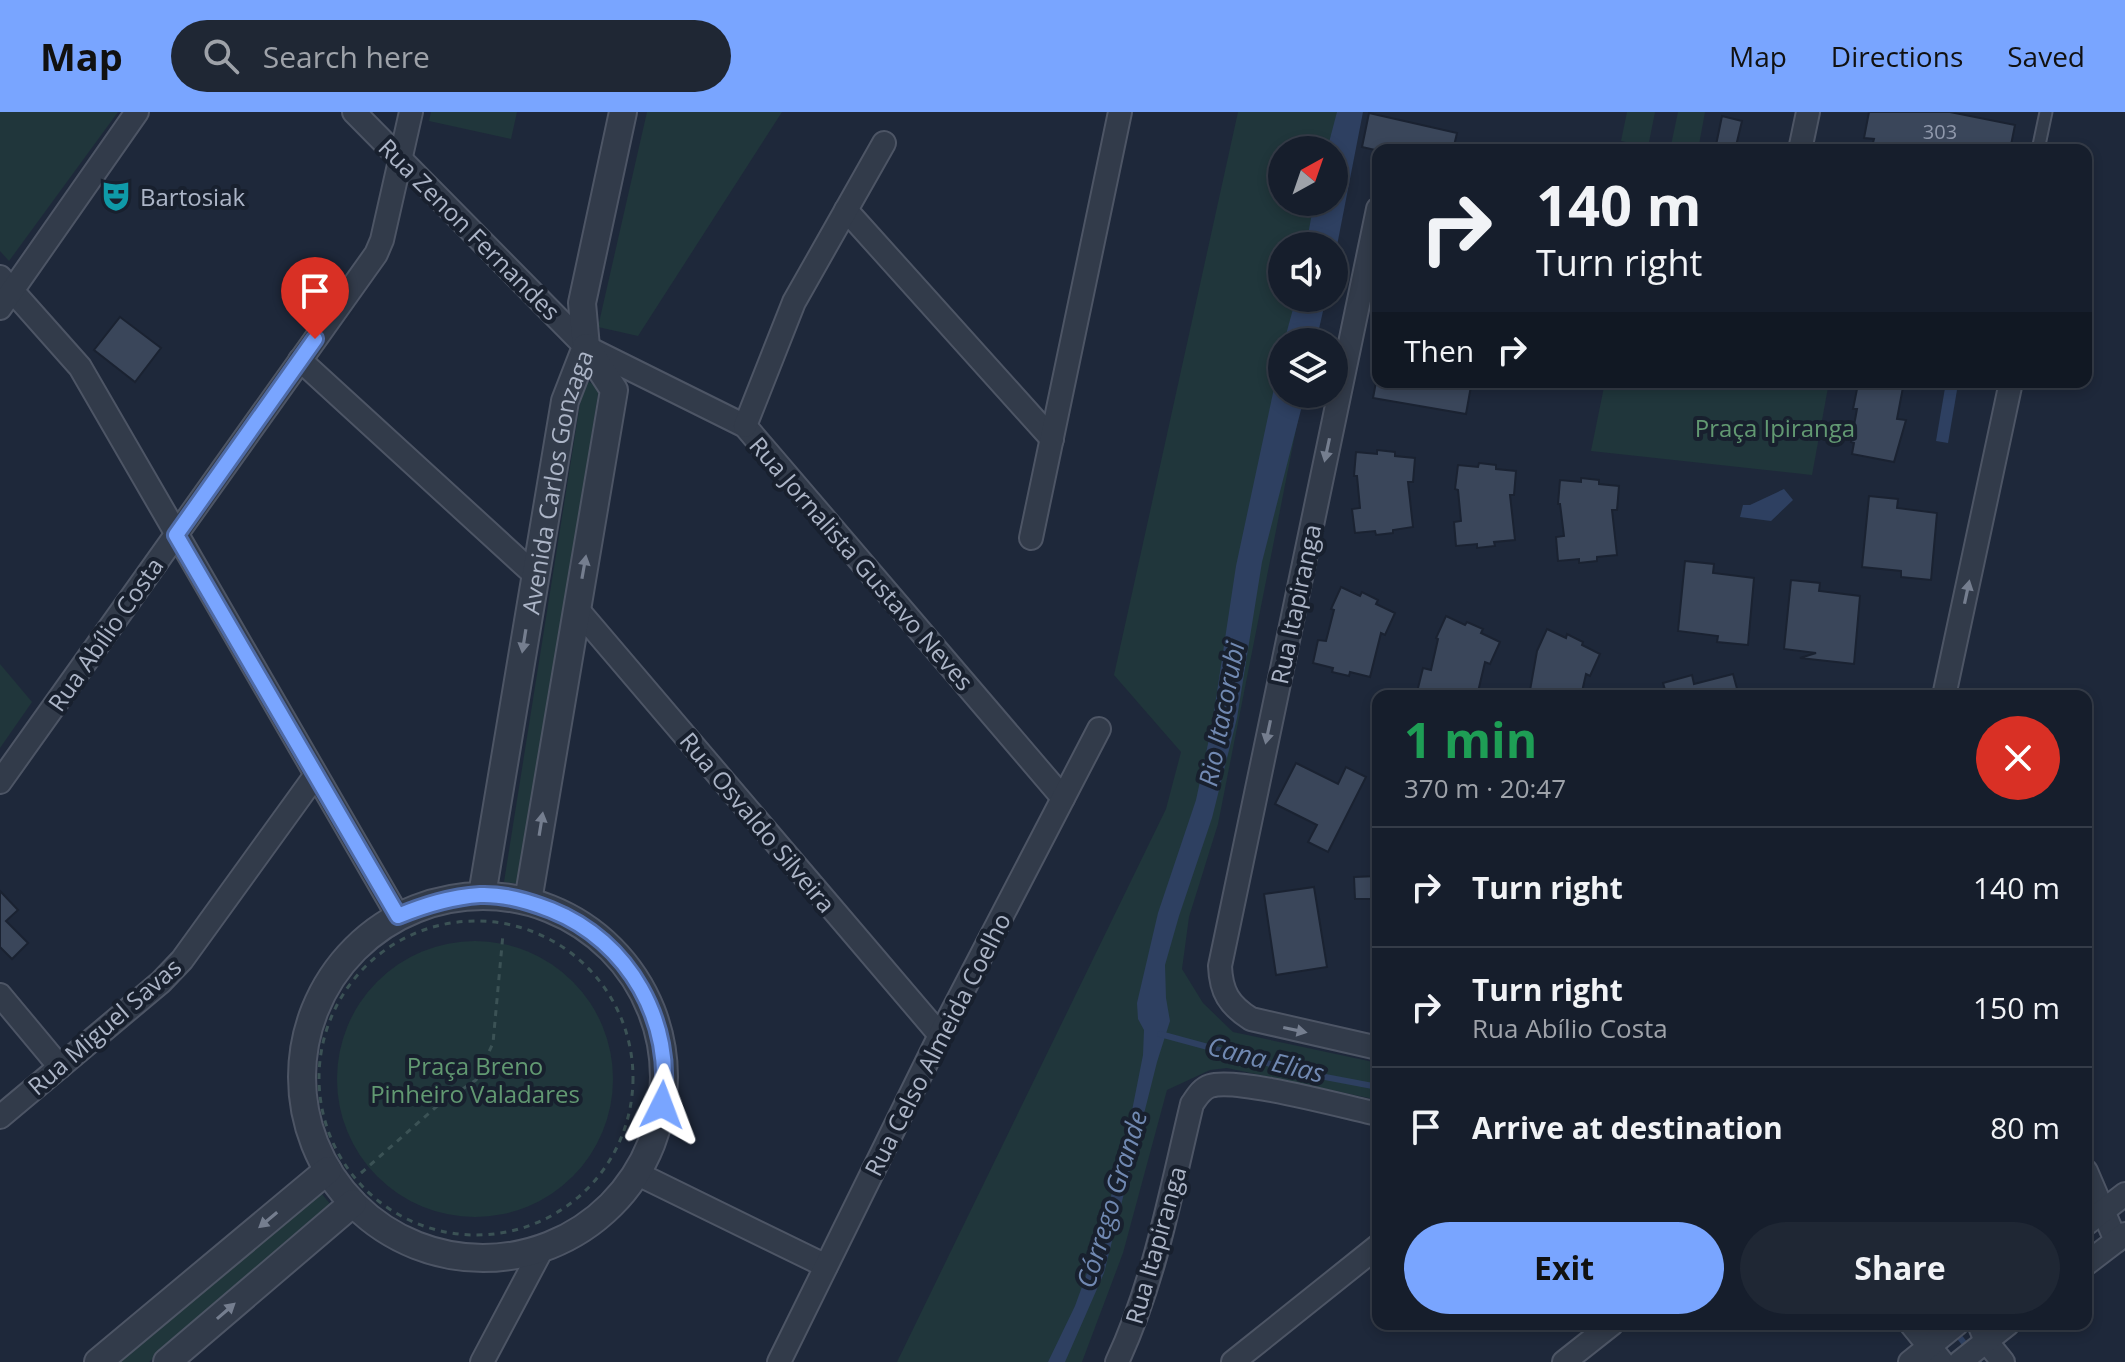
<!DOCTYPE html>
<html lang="en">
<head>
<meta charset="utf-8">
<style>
	body { margin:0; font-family:"Open Sans",sans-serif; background:#1f2734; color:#f1f3f6; height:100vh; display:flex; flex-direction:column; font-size:30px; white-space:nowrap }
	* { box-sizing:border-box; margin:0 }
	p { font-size:26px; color:#9ea2a9 }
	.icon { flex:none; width:44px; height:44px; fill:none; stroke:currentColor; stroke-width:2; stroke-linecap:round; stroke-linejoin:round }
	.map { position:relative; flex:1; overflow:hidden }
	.side { position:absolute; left:1372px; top:578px; width:720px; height:640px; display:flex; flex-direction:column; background:#161e2c; border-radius:16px; box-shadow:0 4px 12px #0003,0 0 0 2px #353c48 }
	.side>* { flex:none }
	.guide { position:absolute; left:1372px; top:32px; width:720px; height:244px; border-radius:16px; box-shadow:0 4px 12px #0003,0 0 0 2px #353c48; background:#161e2c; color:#f1f3f6; overflow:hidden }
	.needle { width:52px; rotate:40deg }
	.tools { position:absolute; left:1268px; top:24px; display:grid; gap:16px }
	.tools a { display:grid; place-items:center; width:80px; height:80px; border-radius:50%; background:#161e2c; box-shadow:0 4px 12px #0003,0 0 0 2px #353c48; font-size:40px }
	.pin { position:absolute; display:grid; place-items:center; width:68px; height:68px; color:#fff; margin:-82px -34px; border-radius:50% 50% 50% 0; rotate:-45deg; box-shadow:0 0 8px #0007 }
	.pin .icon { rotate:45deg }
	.me { position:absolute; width:88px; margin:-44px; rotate:3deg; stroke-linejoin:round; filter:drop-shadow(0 0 6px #0008) }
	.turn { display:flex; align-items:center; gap:28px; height:168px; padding:0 32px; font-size:36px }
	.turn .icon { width:104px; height:104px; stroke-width:2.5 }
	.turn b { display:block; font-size:56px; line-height:68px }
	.then { display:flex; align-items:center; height:76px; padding:0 32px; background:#0003; gap:16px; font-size:30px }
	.round { display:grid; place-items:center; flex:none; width:84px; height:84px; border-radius:42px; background:#1f2734 }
	.headline { display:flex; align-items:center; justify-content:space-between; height:136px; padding:0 32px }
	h1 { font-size:48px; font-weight:700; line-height:60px; color:#1e9e55 }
	.primary-button { display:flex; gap:16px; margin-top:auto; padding:16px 32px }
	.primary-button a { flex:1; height:92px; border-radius:48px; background:#79a5ff; color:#111; font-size:32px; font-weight:700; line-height:92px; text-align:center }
	.primary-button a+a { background:#1f2734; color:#f1f3f6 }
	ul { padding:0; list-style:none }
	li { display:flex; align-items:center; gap:24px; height:120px; padding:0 32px; border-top:2px solid #353c48 }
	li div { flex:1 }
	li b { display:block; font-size:30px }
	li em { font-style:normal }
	header { display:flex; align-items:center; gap:48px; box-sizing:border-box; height:112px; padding:0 40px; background:#79a5ff; color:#111 }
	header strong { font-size:38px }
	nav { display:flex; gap:44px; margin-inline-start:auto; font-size:28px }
	.search { width:560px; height:72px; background:#1f2734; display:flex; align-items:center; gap:20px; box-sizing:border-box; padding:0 28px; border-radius:44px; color:#9ea2a9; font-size:30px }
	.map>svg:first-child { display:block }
</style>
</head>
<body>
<header>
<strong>Map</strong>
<div class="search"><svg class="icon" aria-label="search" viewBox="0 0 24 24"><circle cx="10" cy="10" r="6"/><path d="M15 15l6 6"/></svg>Search here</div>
<nav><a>Map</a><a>Directions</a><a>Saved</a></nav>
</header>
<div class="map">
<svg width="2125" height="1250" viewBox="0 0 2125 1250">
	<rect width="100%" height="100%" fill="#1e283a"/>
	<!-- green -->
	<g fill="#20363b" fill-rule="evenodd">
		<polygon points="0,0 118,0 9,149 0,139"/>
		<polygon points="431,0 517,0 511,27 429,9"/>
		<polygon points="647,0 782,0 638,224 598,215"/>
		<path d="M 1238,0 L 1361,0 L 1332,134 L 1282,134 L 1282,186 L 1322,186 L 1314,230 L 1282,230 L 1282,282 L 1303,282 L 1218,712 L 1189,805 L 1182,857 L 1203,891 L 1233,920 L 1378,951 L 1378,988 L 1227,956 L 1210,958 L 1167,978 L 1123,1141 L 1082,1250 L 897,1250 L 1166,697 L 1181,640 L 1114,563 ZM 1282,38 L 1334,38 L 1334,90 L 1282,90 Z"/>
		<polygon points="1627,0 1655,0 1648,35 1621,29"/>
		<polygon points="1678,0 1705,0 1698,38 1670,38"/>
		<polygon points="589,270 599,276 522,772 504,770 583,273"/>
		<polygon points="1605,270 1829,270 1812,363 1591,339"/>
		<polygon points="0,552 32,590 0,636"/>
		<circle cx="475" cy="967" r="138"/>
		<polygon points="321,1081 331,1093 149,1250 119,1250"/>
	</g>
	<!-- water -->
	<g fill="#2e4061">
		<polygon points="1337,0 1363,0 1334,149 1334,134 1306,134 1314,90 1334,90 1334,38 1327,38"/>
		<polygon points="1296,186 1326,186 1316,230 1284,230"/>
		<polygon points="1282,239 1282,282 1305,282 1262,450 1237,606 1212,706 1179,804 1165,853 1166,886 1170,909 1157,950 1104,1161 1065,1250 1048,1250 1075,1194 1099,1128 1126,1029 1143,943 1144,918 1138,907 1137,891 1158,801 1196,688 1212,613 1236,454"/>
		<polygon points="1945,276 1957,278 1948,331 1936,329"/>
		<polygon points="1784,377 1793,388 1771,409 1740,405 1743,393 1750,393"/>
	</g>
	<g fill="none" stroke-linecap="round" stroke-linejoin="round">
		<!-- stream -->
		<g stroke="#2e4061" stroke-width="6">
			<polyline points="1160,922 1304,961 1378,975"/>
			<polyline points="1954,1218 1979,1250"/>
		</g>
	</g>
	<!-- building -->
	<g fill="#3a465a" stroke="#1a2231" stroke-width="2">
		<polygon points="1869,0 1950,0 2015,13 2010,38 1922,38 1904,34 1903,38 1871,38 1874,27 1864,26"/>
		<polygon points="1369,1 1457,21 1453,38 1375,38 1362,35"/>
		<polygon points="1722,4 1742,9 1735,38 1715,38"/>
		<polygon points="120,205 161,236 135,270 94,238"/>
		<polygon points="1376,270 1455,270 1471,274 1466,302 1373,286"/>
		<polygon points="1865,270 1904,270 1897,307 1906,308 1894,350 1852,342 1854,331 1851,330 1857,297 1853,297 1858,272 1865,274"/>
		<polygon points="1377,338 1395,340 1395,344 1415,346 1413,370 1408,370 1413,415 1393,418 1393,421 1376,423 1375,419 1355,421 1352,397 1360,396 1357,364 1354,364 1356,340 1377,342"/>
		<polygon points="1479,351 1496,353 1496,357 1516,359 1514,383 1510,383 1515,428 1494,430 1495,434 1477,436 1477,432 1456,434 1454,410 1461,409 1458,378 1455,377 1458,353 1478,355"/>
		<polygon points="1581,366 1599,368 1599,372 1619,374 1617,398 1612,398 1617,443 1597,445 1597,449 1579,451 1579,447 1558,449 1556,425 1564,424 1560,392 1558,392 1560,368 1581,370"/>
		<polygon points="1869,384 1898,387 1897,396 1937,401 1931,468 1901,465 1901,459 1862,455"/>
		<polygon points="1685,449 1714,452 1713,461 1754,466 1748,533 1717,530 1718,524 1678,519"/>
		<polygon points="1791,468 1820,471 1819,479 1860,484 1854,552 1800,546 1816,541 1784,537"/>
		<polygon points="1341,475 1360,484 1362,480 1378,488 1376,492 1395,501 1385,523 1381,521 1370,565 1350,560 1349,564 1332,560 1333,556 1313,551 1318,528 1326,529 1334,498 1331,497"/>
		<polygon points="1446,504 1465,513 1467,510 1483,517 1481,521 1500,530 1490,552 1485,550 1477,584 1433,584 1417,580 1423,556 1431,558 1438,527 1436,526"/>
		<polygon points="1547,517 1566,526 1567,522 1583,530 1582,533 1600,542 1590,564 1586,562 1581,584 1529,584 1537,539"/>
		<polygon points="1733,562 1739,584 1667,584 1663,571 1692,563 1694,572"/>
		<polygon points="1296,651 1338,672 1346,655 1366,665 1328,740 1308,730 1317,713 1275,692"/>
		<polygon points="1378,764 1378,787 1355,787 1354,765"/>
		<polygon points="1314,775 1327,855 1276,863 1264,782"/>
		<polygon points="0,779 18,798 6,809 28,831 12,847 0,835"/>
	</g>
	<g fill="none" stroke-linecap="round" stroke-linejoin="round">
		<defs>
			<polyline id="service" points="2038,38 2046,0"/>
			<g id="minor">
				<polyline points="354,0 586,235 745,314 1063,686"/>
				<polyline points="1800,38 1808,0"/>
				<path d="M 1378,97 L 1220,854 C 1221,880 1229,893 1251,907 L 1378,936"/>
				<polyline points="846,98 1052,327"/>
				<polyline points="0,165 80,255 398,804"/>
				<polyline points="0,196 137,0"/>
				<polyline points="300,248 535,463"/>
				<polyline points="745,314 794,190 884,31"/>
				<polyline points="1031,426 1120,0"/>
				<polyline points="577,497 940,923"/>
				<polyline points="1944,584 2011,270"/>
				<polyline points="0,670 376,142 382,128 411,0"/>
				<polyline points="0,883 60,955"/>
				<polyline points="0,1005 161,870 182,848 315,664"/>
				<polyline points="2086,1059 2116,1129"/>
				<polyline points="638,1062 826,1154"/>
				<polyline points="2086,1112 2125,1082"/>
				<polyline points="2086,1152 2125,1122"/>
				<polyline points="1911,1212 1942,1250"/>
				<polyline points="1979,1212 1986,1229 2003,1250"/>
				<polyline points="482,1250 542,1137"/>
				<polyline points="779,1250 940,923 1099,617"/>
				<path d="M 1117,1250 C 1155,1169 1171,1079 1192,992 C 1197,985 1201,977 1210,974 C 1236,965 1345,995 1378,1002"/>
				<polyline points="1233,1250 1378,1134"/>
				<polyline points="1564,1250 1612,1212"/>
				<polyline points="1910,1250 1957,1212"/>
				<polyline points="1960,1250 2008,1212"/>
			</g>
			<g id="tertiary">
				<path id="s1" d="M 482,783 L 565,289 L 586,235 L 582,191 L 623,0"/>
				<circle cx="483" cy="965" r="181"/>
				<polyline points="528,789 614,278 586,235"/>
				<polyline points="98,1250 328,1058"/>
				<polyline points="167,1250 353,1091"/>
			</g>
		</defs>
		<!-- service casing -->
		<use href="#service" stroke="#4d5565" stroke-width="15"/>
		<!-- minor casing -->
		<use href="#minor" stroke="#4d5565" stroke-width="26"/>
		<!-- tertiary casing -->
		<use href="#tertiary" stroke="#4d5565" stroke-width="30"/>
		<!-- path -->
		<g stroke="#3b5255" stroke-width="3" stroke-dasharray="6 6" stroke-linecap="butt">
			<circle cx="476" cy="966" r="157"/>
			<polyline points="361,1061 436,995 476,968 493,931 503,822"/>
		</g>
		<!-- service -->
		<use href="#service" stroke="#323b4a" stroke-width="11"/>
		<!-- minor -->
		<use href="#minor" stroke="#323b4a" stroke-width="22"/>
		<!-- tertiary -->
		<use href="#tertiary" stroke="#323b4a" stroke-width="26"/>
	</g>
	<!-- one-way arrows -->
	<defs><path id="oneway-solid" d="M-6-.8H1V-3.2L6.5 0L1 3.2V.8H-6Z" transform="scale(2)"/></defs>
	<g fill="#757e8f">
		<use href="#oneway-solid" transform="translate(1327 338) rotate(102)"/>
		<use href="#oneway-solid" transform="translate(584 455) rotate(-80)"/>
		<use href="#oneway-solid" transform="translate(1967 480) rotate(-78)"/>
		<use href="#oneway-solid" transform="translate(524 529) rotate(99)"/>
		<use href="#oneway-solid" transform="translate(1268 620) rotate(102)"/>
		<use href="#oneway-solid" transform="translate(541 712) rotate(-81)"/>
		<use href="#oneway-solid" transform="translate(1295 918) rotate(12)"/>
		<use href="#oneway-solid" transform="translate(268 1108) rotate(140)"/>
		<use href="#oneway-solid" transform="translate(226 1199) rotate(-41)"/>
	</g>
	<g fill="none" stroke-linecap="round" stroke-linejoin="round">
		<defs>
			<path id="route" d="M 315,227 L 176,423 L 398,804 C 425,793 450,785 480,783 C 505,782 528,789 551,798 C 629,829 675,911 662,993"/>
		</defs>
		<!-- route casing -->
		<use href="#route" stroke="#4f6ba6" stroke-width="20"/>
		<!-- route -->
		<use href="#route" stroke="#79a5ff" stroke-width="14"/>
	</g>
	<!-- icons -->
	<defs>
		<symbol id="theatre-bare" viewBox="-9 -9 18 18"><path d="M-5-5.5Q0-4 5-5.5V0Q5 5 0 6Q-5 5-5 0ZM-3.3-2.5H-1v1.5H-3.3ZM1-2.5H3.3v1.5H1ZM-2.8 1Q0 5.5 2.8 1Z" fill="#0f9aa8" stroke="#18202e" stroke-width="2.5" paint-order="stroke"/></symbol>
	</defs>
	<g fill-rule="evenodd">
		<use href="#theatre-bare" x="94" y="62" width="44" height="44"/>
	</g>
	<g text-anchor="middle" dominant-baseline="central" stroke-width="8" stroke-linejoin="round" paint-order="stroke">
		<!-- number labels -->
		<g font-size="20" fill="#9099ac">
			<text x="1940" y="19">303</text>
		</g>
		<!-- poi labels -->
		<g font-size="24" fill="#acb5c7" stroke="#18202e" text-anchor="start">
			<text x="140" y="84">Bartosiak</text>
		</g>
		<!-- street labels -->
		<g font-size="24" fill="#acb5c7" stroke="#18202e">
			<text transform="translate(470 117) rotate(45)">Rua Zenon Fernandes</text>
			<text stroke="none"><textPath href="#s1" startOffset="420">Avenida Carlos Gonzaga</textPath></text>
			<text transform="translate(862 451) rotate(49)">Rua Jornalista Gustavo Neves</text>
			<text transform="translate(1295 492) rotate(-78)">Rua Itapiranga</text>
			<text transform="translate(105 522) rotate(-55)">Rua Abílio Costa</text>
			<text transform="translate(758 710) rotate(50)">Rua Osvaldo Silveira</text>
			<text transform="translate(104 914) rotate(-41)">Rua Miguel Savas</text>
			<text transform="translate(937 932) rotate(-63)">Rua Celso Almeida Coelho</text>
			<text transform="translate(1155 1133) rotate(-74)">Rua Itapiranga</text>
		</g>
		<!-- park labels -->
		<g font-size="24" fill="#629972" stroke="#18202e">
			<text x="1775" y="315">Praça Ipiranga</text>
			<text x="475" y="953">Praça Breno<tspan x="475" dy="28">Pinheiro Valadares</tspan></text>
		</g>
		<!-- water labels -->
		<g font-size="26" font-style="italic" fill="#7189b2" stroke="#18202e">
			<text transform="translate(1221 602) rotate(-79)">Rio Itacorubi</text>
			<text transform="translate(1266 947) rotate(14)">Cana Elias</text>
			<text transform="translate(1111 1087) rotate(-73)">Córrego Grande</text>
		</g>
	</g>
</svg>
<div class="tools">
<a><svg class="needle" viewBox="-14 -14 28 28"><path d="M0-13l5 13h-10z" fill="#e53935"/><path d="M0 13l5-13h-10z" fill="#9ea2a9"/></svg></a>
<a><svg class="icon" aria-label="sound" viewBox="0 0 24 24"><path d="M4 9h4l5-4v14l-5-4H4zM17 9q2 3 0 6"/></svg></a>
<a><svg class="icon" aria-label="layers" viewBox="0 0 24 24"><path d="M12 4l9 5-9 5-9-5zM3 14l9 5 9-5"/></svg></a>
</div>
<div class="pin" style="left:315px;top:227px;background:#d93025"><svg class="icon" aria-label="arrive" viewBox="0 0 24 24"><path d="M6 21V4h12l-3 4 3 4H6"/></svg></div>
<svg class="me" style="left:662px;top:993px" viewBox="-20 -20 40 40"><path d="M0-17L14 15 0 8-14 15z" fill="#79a5ff" stroke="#fff" stroke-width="4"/></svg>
<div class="guide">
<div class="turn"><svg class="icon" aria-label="right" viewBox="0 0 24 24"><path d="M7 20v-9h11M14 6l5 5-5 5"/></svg><div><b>140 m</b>Turn right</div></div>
<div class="then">Then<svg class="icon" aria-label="right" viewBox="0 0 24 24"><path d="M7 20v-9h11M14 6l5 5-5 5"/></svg></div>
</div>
<section class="side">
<div class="headline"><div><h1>1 min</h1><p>370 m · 20:47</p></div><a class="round" style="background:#d93025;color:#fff"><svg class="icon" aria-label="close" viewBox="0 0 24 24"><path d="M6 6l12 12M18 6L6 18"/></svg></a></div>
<ul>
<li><svg class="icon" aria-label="right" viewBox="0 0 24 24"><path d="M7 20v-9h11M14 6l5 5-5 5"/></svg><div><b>Turn right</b></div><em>140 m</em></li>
<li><svg class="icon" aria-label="right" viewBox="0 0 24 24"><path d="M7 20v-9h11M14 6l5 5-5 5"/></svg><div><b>Turn right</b><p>Rua Abílio Costa</p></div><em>150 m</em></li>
<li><svg class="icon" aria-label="arrive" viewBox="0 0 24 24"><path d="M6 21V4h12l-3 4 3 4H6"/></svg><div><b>Arrive at destination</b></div><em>80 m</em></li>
</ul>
<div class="primary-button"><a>Exit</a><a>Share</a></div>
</section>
</div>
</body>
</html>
